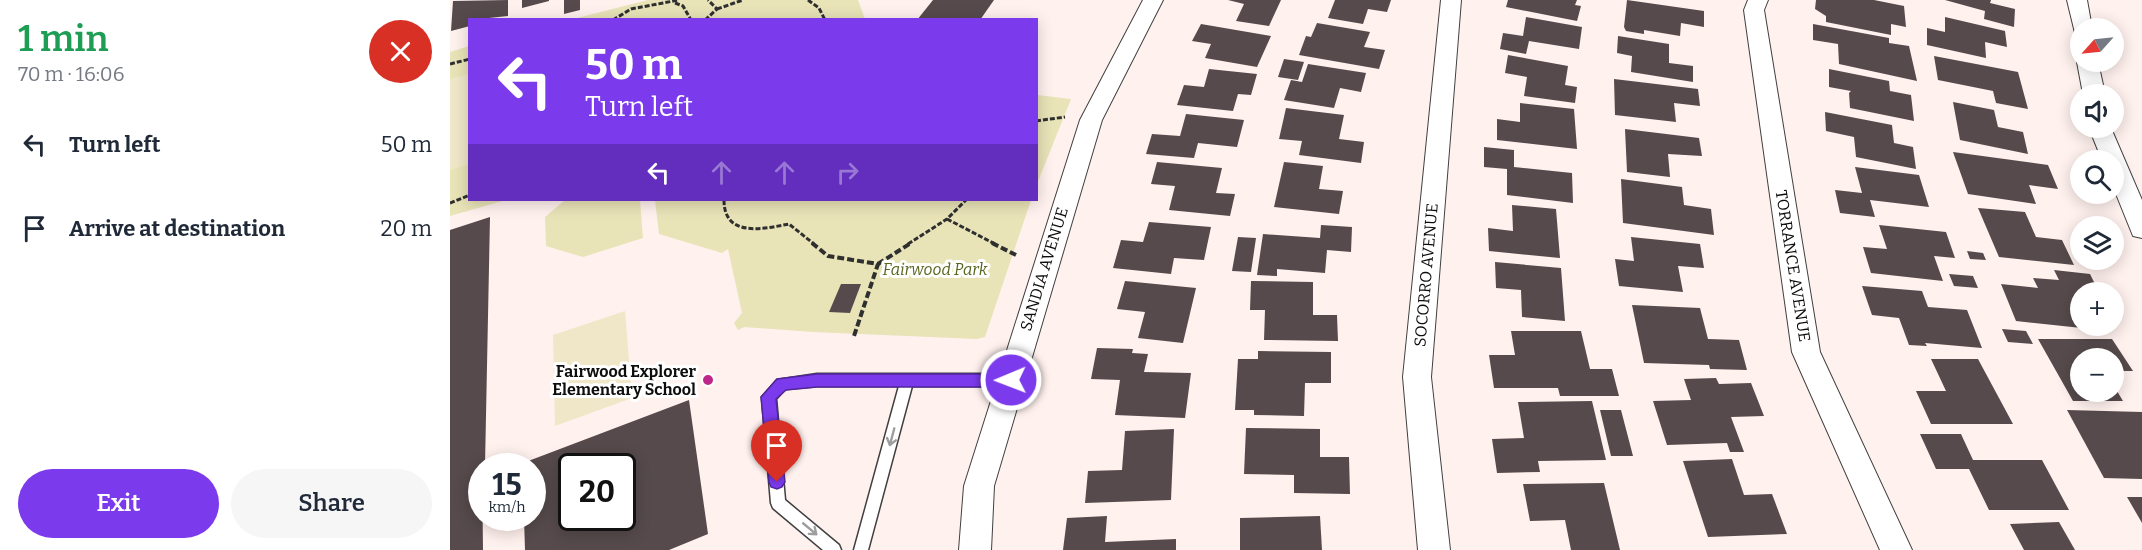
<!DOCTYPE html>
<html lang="en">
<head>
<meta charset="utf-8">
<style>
	body { margin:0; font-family:Bitter,serif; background:#f6f6f7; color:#1f2937; height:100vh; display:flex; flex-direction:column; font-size:22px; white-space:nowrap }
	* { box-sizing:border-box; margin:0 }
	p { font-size:20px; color:#747a83 }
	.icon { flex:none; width:33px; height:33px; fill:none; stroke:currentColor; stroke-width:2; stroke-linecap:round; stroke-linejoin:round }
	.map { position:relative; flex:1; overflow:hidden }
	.panel { display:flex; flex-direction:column; background:#fff; width:450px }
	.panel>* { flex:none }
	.top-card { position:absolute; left:18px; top:18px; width:570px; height:183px; border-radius:0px; box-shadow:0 3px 15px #0003; background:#7c3aed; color:#fff; overflow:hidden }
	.needle { width:39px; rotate:243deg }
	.controls { position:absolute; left:1620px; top:18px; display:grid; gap:12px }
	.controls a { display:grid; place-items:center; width:54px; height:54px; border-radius:50%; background:#fff; box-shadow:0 3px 15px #0003; font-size:30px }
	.speed { position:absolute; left:18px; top:453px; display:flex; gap:12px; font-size:30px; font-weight:700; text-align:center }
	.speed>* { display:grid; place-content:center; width:78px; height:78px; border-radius:50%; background:#fff; box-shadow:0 3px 15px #0003; line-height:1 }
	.speed small { font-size:15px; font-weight:400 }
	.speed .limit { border:3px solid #111; border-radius:9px; background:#fff; color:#111 }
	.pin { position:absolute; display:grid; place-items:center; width:51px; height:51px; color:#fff; margin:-62px -26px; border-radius:50% 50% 50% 0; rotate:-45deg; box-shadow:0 0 6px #0007 }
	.pin .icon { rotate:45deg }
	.me { position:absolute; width:66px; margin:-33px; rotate:269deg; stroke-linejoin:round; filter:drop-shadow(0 0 4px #0008) }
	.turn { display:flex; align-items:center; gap:21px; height:126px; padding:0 18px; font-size:27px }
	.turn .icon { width:78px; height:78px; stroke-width:2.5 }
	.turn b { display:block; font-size:42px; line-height:51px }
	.lanes { display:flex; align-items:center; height:57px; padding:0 18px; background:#0003; justify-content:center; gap:30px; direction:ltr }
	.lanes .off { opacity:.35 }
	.round { display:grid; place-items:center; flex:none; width:63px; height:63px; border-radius:32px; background:#f6f6f7 }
	.headline { display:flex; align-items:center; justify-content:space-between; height:102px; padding:0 18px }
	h1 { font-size:36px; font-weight:600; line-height:45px; color:#1e9e55 }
	.action { display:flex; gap:12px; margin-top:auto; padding:12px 18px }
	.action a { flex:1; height:69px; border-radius:36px; background:#7c3aed; color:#fff; font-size:24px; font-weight:600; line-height:69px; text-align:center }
	.action a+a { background:#f6f6f7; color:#1f2937 }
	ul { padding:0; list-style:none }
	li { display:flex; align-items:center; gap:18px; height:84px; padding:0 18px }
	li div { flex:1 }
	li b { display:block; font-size:22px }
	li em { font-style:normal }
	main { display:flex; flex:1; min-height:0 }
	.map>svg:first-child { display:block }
</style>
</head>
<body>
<main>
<section class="panel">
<div class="headline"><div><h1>1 min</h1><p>70 m · 16:06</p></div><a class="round" style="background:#d93025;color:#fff"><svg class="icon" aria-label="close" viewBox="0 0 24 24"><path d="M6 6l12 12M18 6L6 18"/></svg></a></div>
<ul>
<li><svg class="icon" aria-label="left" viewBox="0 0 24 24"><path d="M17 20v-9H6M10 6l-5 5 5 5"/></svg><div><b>Turn left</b></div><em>50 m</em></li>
<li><svg class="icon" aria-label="arrive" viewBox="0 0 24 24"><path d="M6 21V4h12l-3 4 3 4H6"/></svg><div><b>Arrive at destination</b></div><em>20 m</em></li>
</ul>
<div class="action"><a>Exit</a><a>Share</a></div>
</section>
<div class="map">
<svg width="1692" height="550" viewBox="0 0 1692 550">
	<rect width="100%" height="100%" fill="#fff1ee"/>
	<!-- green -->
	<g fill="#e9e3b8">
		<polygon points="198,0 408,0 415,19 123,19"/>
		<polygon points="19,46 20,200 56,200 0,216 0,52"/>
		<polygon points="587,95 621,99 587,184 586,95"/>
		<polygon points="115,200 190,200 193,238 133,257 96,246 95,217"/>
		<polygon points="205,200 581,200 535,337 527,339 363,332 294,327 288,330 284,323 292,313 278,249 272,253 209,234"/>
	</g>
	<!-- pitch -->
	<g fill="#f0e7c9">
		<polygon points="19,74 19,164 0,170 0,79"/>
		<polygon points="175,311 182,398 105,426 103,335"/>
	</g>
	<!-- building -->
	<g fill="#564a4c" fill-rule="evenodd">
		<polygon points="58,0 58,16 20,20 20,26 1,31 3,1"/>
		<polygon points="72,0 99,0 99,1 72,8"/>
		<polygon points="114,0 130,0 130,10 114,14"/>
		<polygon points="483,0 544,0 530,20 467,20"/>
		<polygon points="778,0 831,0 819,26 786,21 794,4"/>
		<polygon points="885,0 941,0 937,12 918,9 913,24 878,18"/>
		<polygon points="1058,0 1127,0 1125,5 1131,6 1127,21 1056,7"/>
		<polygon points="1177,0 1254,11 1254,27 1231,23 1230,36 1194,30 1194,34 1176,31 1174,27"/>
		<polygon points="1366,0 1424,0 1454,6 1456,27 1441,24 1441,35 1376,22 1376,16 1365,9"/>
		<polygon points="1495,0 1541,0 1540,3 1565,9 1564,27 1534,19 1535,11"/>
		<polygon points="1076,17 1132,27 1129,49 1079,41 1076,54 1050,49 1053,33 1073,36"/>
		<polygon points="1495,17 1555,31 1557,47 1535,42 1536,58 1477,45 1477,28 1495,32"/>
		<polygon points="867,23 920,32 914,47 935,50 929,69 849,55 856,36 861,37"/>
		<polygon points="751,24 821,36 807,67 755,58 761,44 742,41"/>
		<polygon points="1363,24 1439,38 1439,43 1459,46 1467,81 1389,64 1388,44 1363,40"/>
		<polygon points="1168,36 1219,44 1219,63 1243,66 1243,82 1181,72 1182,56 1167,53"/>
		<polygon points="1058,55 1118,66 1115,85 1127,87 1125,103 1074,96 1077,77 1055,73"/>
		<polygon points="1484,56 1568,72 1578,109 1546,103 1543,91 1488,80"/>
		<polygon points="834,59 854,62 848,80 828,77"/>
		<polygon points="858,64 916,73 911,92 890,88 884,108 834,100 841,80 852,82"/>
		<polygon points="759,69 807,74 801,95 788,94 783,111 727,105 734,85 754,87"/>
		<polygon points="1379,69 1439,81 1440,91 1461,95 1464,121 1400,108 1399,93 1401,91 1379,87"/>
		<polygon points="1164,79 1248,89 1250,106 1224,103 1226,122 1165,115"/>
		<polygon points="1503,102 1544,110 1548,127 1573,132 1578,154 1510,140"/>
		<polygon points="1070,103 1124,109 1127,149 1047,140 1047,119 1070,122"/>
		<polygon points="836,108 894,115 889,139 914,142 911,163 849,155 852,141 829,139"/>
		<polygon points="1375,112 1442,125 1444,143 1463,147 1466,169 1406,157 1404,137 1376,131"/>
		<polygon points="736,114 794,120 787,147 748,143 744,158 696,154 702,134 730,136"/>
		<polygon points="1175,129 1249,138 1252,156 1218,154 1220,177 1177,172"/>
		<polygon points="1034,147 1064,150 1064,167 1122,173 1123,203 1057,195 1057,169 1034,167"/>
		<polygon points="1503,152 1598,165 1608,189 1579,185 1586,204 1518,194"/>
		<polygon points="707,162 772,168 766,193 785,194 780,216 719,210 725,186 701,184"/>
		<polygon points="834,162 873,166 869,189 893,191 889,214 824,207"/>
		<polygon points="1405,167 1469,175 1479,207 1420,200 1425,217 1390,213 1385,190 1412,193"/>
		<polygon points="1171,179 1232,187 1234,205 1261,209 1264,235 1173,223"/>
		<polygon points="1062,205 1106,209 1110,258 1039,251 1038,228 1063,231"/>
		<polygon points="1528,208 1575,212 1586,237 1612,240 1624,265 1549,257"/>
		<polygon points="40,217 35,466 32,466 33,550 0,550 0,230"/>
		<polygon points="699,222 761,227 754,260 724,258 721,274 663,268 671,240 693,242"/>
		<polygon points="871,225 902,227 901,252 877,250 875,273 827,269 827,276 807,275 813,234 870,238"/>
		<polygon points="1429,225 1496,232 1505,258 1484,256 1493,281 1421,273 1413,247 1437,249"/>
		<polygon points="788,237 806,238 801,272 782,271"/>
		<polygon points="1181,237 1250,244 1254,268 1228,266 1233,292 1169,286 1165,259 1184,261"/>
		<polygon points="1517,251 1533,253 1536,260 1520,259"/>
		<polygon points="1045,262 1111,268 1115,321 1072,317 1071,290 1046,288"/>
		<polygon points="1604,270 1640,274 1649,292 1630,292 1630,297 1626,297 1630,306 1630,326 1640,326 1641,329 1566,321 1551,284 1588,288 1583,278 1609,280"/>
		<polygon points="1499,274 1523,276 1528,288 1504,286"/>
		<polygon points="675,281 746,288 733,343 688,338 695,312 667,309"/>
		<polygon points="801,281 863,282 863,315 887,315 888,341 814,340 815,310 800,310"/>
		<polygon points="391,284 411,284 400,313 379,312"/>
		<polygon points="1412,286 1472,291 1478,307 1517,310 1532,348 1475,343 1477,346 1459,345 1449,318 1422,315"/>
		<polygon points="1182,305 1250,308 1258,339 1289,340 1297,370 1260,369 1259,365 1194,363"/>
		<polygon points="1552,329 1576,331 1583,344 1558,342"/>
		<polygon points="1061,331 1131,331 1140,369 1162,369 1169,396 1110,396 1108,388 1044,388 1039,355 1065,355"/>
		<polygon points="1588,339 1662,339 1683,371 1664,371 1664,358 1630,358 1630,392 1664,392 1664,386 1673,401 1623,401"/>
		<polygon points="647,348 683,349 682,353 698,354 694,372 741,373 735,418 665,415 670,380 641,379"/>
		<polygon points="808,351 881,352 881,383 855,383 854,416 804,415 804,410 785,410 788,359 808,359"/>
		<polygon points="1481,359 1528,359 1563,424 1481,424 1466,391 1496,391"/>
		<polygon points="1266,378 1269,384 1301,383 1314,416 1281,417 1294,452 1280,452 1277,443 1217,445 1203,401 1241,400 1234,379"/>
		<path d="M 239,400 L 258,534 L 219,550 L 75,550 L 74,518 L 82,518 L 82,466 L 73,466 L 73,463 ZM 122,466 L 172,466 L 172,518 L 122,518 Z"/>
		<polygon points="1142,401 1156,460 1088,461 1090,472 1047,473 1042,439 1074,438 1068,402"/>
		<polygon points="1150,410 1171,410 1183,456 1161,456"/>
		<polygon points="1617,410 1692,412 1692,479 1654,478"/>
		<polygon points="796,428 870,429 870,457 899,457 900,494 844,493 844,475 794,474"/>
		<polygon points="724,429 721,500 635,503 638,471 672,470 675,431"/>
		<polygon points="1470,434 1511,434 1523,460 1592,460 1619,510 1539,510 1519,469 1486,469"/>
		<polygon points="1282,459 1294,495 1322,494 1337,534 1258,537 1233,461"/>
		<polygon points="1154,483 1170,550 1121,550 1115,520 1080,521 1073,484"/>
		<polygon points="1677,497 1692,497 1692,523"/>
		<polygon points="657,516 655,542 726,539 726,550 613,550 617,518"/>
		<polygon points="870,516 872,550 790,550 790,518"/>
		<polygon points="1609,522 1625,550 1574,550 1560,524"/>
	</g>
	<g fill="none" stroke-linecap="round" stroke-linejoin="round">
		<defs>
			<polygon id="service" points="367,374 560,374 565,376 567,380 565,384 560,386 462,386 418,550 404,550 449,386 367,386 335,389 326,399 335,500 389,545 391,550 373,550 323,508 321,503 312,397 327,380"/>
			<g id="minor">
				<polygon points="693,0 713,0 652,120 544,486 541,550 509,550 514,486 630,120"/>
				<polygon points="991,0 1011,0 981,377 1000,550 968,550 953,377"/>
				<polygon points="1298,0 1318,0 1314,10 1370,352 1462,550 1430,550 1342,352 1294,10"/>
				<polygon points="1617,0 1637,0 1642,28 1630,28 1630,34 1625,33"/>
				<polygon points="1630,57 1630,62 1648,62 1655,94 1633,94 1627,62"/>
				<polygon points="1639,128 1661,128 1692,200 1692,238 1683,236 1664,189 1664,160 1652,160"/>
			</g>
		</defs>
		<!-- service casing -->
		<use href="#service" stroke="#404040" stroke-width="3"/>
		<!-- minor casing -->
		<use href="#minor" stroke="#404040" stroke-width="2"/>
		<!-- path-far1 -->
		<g stroke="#2f2f2f" stroke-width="3" stroke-dasharray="5 2" stroke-linecap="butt">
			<polyline points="358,0 369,8 375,20"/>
			<polyline points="225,3 233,6 241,20"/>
			<polyline points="267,9 293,0"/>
			<polyline points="163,20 181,9 229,0"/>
			<polyline points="255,20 267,9 258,0"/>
			<polyline points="0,64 20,59"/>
			<polyline points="586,121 615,117"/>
			<path d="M 274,200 C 274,238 313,229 339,224 L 364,244"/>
			<polyline points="0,203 20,195"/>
			<polyline points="497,219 545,244"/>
			<polyline points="458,244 497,219 516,200"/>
		</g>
		<!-- path -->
		<g stroke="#2f2f2f" stroke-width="4" stroke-dasharray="7 3" stroke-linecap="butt">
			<polyline points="362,243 378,256 428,264 404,336"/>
			<polyline points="542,243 566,255"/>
			<polyline points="428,264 461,243"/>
		</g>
		<!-- service -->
		<use href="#service" fill="#fff" fill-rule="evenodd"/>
		<!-- minor -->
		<use href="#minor" fill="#fff" fill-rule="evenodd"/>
	</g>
	<!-- one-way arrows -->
	<defs><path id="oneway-shaft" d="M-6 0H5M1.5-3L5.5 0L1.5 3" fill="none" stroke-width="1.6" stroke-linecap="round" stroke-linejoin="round" transform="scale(1.5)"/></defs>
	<g stroke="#9e9e9e">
		<use href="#oneway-shaft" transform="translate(442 437) rotate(105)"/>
		<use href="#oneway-shaft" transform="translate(360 529) rotate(40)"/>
	</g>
	<!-- route -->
	<polygon fill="#7c3aed" stroke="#51269a" stroke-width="1.5" points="367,374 561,374 568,380 561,387 367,387 336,390 326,399 335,482 332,487 327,489 321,487 319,482 311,397 327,379"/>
	<!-- markers -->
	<circle fill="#be2588" stroke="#fff" stroke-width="2" cx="258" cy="380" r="6"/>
	<g text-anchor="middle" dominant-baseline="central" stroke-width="6" stroke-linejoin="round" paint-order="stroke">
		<!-- street labels -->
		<g font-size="16" fill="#0d0d0d" stroke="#fff">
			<text transform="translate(1343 266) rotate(81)">TORRANCE AVENUE</text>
			<text transform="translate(594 269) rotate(-73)">SANDIA AVENUE</text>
			<text transform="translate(976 275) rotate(-85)">SOCORRO AVENUE</text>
		</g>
		<!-- park labels -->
		<g font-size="16" font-style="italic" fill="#57651e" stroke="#fff">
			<text x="485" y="269">Fairwood Park</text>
		</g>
		<!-- poi labels -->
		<g font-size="16" font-weight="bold" fill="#0d0d0d" stroke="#fff" text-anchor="end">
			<text x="246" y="371">Fairwood Explorer<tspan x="246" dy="18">Elementary School</tspan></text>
		</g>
	</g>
</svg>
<div class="controls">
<a><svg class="needle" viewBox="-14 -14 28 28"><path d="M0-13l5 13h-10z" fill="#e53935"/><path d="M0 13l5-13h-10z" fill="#747a83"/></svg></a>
<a><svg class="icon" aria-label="sound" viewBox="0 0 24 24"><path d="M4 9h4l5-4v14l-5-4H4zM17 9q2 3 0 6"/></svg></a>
<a><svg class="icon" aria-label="search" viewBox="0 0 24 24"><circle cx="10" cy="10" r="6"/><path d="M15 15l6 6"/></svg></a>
<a><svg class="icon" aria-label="layers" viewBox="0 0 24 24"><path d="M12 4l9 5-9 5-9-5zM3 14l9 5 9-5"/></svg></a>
<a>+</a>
<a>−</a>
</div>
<div class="speed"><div>15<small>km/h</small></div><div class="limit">20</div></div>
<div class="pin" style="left:327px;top:482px;background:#d93025"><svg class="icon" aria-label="arrive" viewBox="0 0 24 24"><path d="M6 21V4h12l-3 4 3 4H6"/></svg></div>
<svg class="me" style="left:561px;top:380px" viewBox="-20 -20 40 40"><circle r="17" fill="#7c3aed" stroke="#fff" stroke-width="3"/><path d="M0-11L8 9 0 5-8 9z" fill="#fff"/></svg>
<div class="top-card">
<div class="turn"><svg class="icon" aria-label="left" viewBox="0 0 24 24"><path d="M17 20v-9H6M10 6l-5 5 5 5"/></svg><div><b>50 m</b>Turn left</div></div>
<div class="lanes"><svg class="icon" aria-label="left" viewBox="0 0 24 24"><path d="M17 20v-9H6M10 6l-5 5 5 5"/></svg><svg class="icon off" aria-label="ahead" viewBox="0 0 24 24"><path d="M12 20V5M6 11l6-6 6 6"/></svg><svg class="icon off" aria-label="ahead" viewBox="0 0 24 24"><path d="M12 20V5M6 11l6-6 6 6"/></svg><svg class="icon off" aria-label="right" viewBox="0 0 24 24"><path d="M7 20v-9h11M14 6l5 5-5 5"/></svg></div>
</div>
</div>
</main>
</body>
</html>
